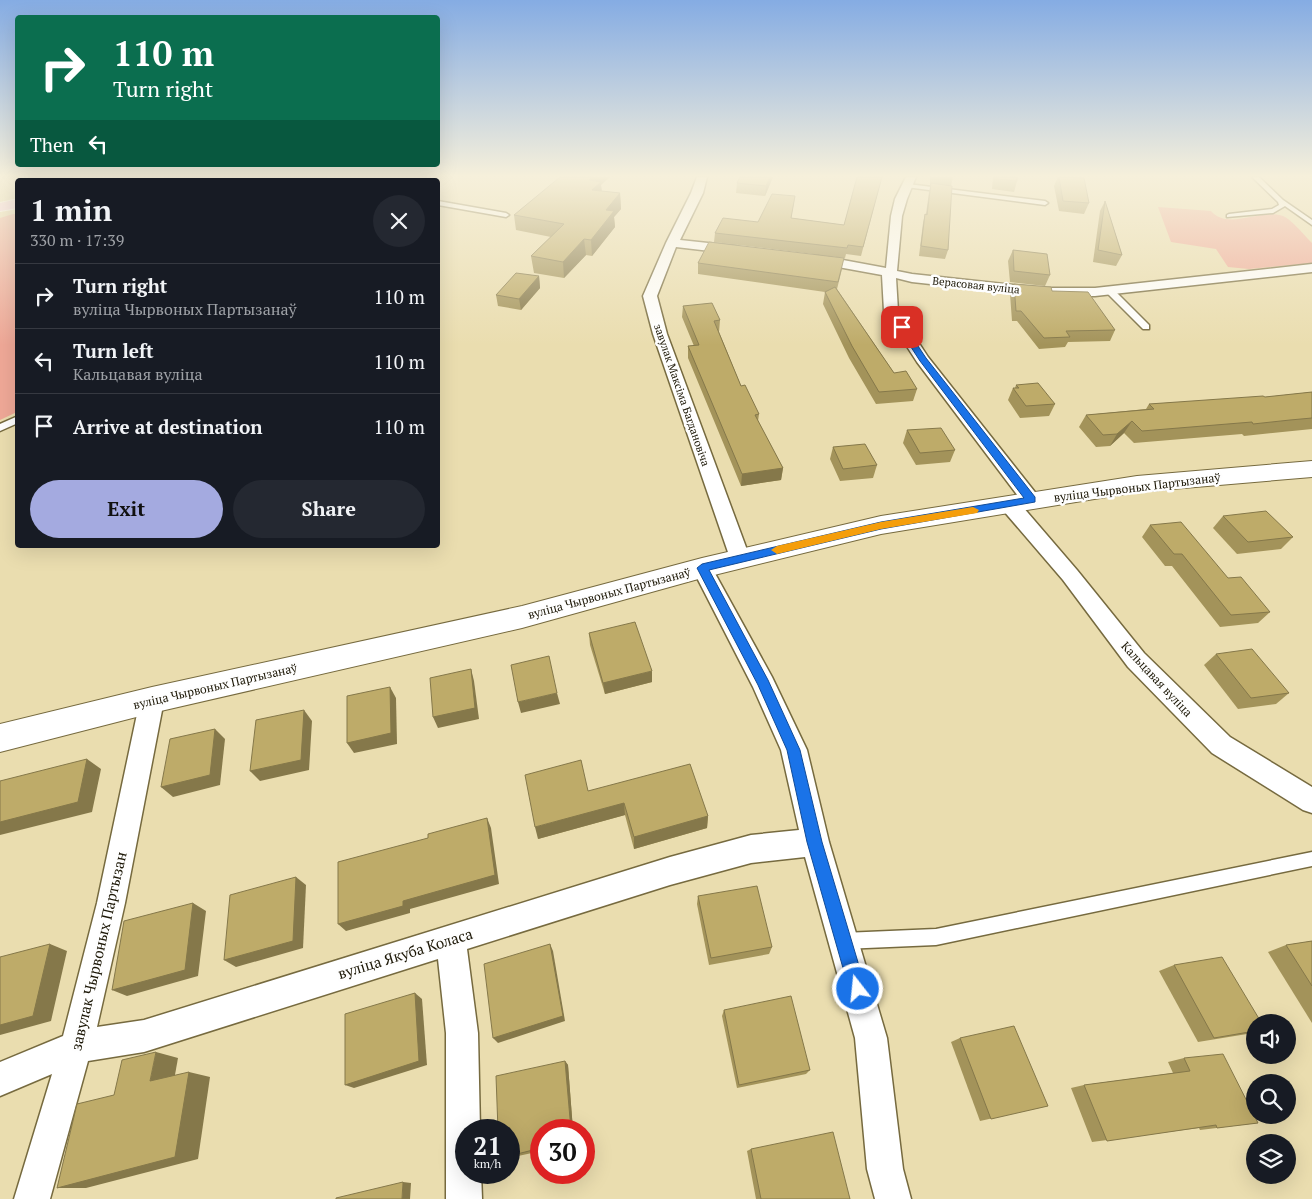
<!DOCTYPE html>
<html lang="en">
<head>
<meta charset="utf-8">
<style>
	body { margin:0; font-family:"PT Serif",serif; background:#242831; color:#f1f3f6; height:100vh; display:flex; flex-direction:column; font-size:19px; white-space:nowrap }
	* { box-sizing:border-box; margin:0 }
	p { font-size:16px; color:#9ea1a6 }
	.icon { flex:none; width:28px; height:28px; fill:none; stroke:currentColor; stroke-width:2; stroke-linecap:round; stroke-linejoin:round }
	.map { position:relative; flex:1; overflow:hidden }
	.side { position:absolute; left:15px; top:178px; width:425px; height:370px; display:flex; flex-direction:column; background:#171b24; border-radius:5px; box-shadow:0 5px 20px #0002 }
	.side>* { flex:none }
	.hud { position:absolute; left:15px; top:15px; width:425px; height:152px; border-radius:5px; box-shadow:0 5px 20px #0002; background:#0b6e4f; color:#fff; overflow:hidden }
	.buttons { position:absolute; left:1246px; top:1014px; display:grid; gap:10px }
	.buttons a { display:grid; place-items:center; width:50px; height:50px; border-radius:50%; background:#171b24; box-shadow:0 5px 20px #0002; font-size:25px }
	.speed { position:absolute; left:455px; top:1119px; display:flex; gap:10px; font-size:25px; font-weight:700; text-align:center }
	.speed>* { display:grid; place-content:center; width:65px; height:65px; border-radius:50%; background:#171b24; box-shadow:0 5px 20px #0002; line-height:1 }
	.speed small { font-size:12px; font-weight:400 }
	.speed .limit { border:8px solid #d22; background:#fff; color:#111 }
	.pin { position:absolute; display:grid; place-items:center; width:42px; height:42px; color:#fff; margin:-21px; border-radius:10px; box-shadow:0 2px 8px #0006 }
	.me { position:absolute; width:55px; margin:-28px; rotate:344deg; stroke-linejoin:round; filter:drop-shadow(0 0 4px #0008) }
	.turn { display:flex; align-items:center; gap:18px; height:105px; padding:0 15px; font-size:22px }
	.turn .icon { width:65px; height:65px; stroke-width:2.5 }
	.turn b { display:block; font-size:35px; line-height:42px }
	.then { display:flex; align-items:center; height:48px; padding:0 15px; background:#0003; gap:10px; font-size:19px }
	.round { display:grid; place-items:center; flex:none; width:52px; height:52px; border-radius:26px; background:#242831 }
	.summary { display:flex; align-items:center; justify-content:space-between; height:85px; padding:0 15px }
	h1 { font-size:30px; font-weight:700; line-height:38px }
	.primary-button { display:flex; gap:10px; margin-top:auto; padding:10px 15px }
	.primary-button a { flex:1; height:58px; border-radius:30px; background:#a4aae0; color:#111; font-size:20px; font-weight:700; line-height:58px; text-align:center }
	.primary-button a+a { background:#242831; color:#f1f3f6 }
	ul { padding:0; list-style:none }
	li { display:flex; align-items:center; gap:15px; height:65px; padding:0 15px; border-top:1px solid #363941 }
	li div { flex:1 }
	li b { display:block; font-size:19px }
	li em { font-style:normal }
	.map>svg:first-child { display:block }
</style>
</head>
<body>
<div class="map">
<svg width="1312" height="1199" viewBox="0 0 1312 1199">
	<rect width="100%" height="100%" fill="#eaddaf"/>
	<!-- green -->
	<g fill="#efa897">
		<path d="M 1158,207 L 1211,211 C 1228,231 1261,208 1283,216 C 1291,219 1305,236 1312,243 L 1312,263 L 1249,269 L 1228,267 L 1216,249 L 1171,242 Z"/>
		<polygon points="13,214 18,214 17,412 0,420 0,218"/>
	</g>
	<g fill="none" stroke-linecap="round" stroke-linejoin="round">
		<defs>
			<g id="service">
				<polygon points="1252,177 1259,177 1283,200 1312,220 1312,225 1285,206 1273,213 1227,217 1227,215 1229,214 1272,209 1279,205 1278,202"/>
				<polygon points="908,184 1045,201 1048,203 1045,205 906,187"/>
				<polygon points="438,201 506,213 509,215 506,217 438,205"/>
				<polygon points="1106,288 1112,288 1149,325 1149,329 1143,329 1106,292"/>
				<polygon points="18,416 18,423 0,431 0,424"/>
				<polygon points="1312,852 1312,866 936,945 843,949 837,947 835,941 837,935 843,933 936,929"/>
			</g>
			<g id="minor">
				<polygon points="697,177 707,177 703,193 680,240 736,246 742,250 736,254 676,247 657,296 667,334 750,558 747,563 740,565 733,563 730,558 653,334 643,296 666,243 691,193"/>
				<polygon points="906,177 916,177 907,199 902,216 897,271 912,274 1041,288 1095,288 1312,264 1312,272 1095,296 1041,296 912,282 896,278 898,311 928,357 1038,496 1040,500 1038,504 1031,506 1024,504 917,362 884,311 882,275 816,263 810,259 816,255 886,268 891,216 895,199"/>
				<polygon points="1009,498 1016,499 1077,570 1144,653 1230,737 1312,787 1312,813 1303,810 1212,753 1128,667 1063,580 1002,509 1000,504 1002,499"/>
				<polygon points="702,560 709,563 712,568 772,677 807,750 829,842 887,1038 903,1169 911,1199 875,1199 867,1169 855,1038 805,857 751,863 670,885 467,949 478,1033 480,1130 466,1130 466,1172 481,1172 482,1199 446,1199 446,1033 438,959 144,1052 88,1061 50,1199 14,1199 52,1074 0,1096 0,1062 63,1036 97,903 140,700 144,693 152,690 160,693 164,700 125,903 97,1027 144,1020 670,857 751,835 799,830 781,750 753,687 692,568 695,563"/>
			</g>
			<polygon id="tertiary" points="1312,461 1312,477 1137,492 881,534 702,578 522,628 152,713 0,752 0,724 152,687 522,606 702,558 881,516 1137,476"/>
			<g id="trunk">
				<polygon points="98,177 120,177 118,180 96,180"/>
				<polygon points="18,199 18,208 0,211 0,203"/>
			</g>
		</defs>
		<!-- service casing -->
		<use href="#service" stroke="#766a3f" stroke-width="3"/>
		<!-- minor casing -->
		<use href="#minor" stroke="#766a3f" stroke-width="3"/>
		<!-- tertiary casing -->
		<use href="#tertiary" stroke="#766a3f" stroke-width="2"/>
		<!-- trunk casing -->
		<use href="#trunk" stroke="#fff" stroke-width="2"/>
		<!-- service -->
		<use href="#service" fill="#fff" fill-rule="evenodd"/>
		<!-- minor -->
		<use href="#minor" fill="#fff" fill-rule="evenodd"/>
		<!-- tertiary -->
		<use href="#tertiary" fill="#fff" fill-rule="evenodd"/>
		<!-- trunk -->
		<use href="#trunk" fill="#fcccf2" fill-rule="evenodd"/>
	</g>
	<!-- wall -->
	<g fill="#a3935a">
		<polygon points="27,177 73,177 66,180 39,180"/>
		<polygon points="740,177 773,177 765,196 736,193 737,183"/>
		<polygon points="857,177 882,177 861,256 846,254 845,258 714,242 715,233 758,222 795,196 791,218 844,225"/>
		<polygon points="930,177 953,177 951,186 948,250 945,259 919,256 923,223 925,214 926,214 929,192 931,185 930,185"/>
		<polygon points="993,177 1017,177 1017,181 1014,192 992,189"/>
		<polygon points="1058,177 1076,177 1089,203 1084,214 1059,211 1054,186"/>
		<polygon points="601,185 602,191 620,193 621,209 614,217 615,227 592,256 586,255 564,278 534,273 531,256 551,237 516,230 514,215"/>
		<polygon points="1105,201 1122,255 1116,266 1093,262 1100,211"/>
		<polygon points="1013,250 1050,275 1045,286 1010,282 1008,261"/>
		<polygon points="698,263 842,269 837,289 894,373 917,389 913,401 876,404 849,358 823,304 825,292 698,274"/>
		<polygon points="539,276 540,288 521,310 498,306 496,295"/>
		<polygon points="1014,284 1052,291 1115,330 1110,341 1068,342 1065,347 1039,349 1017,321 1012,321 1010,294"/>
		<polygon points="683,306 720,320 719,332 741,386 759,414 758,421 783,468 781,480 741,486 688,358 688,346 694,346 682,317"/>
		<polygon points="1016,385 1055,404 1049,416 1020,418 1008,400 1013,388 1015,388"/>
		<polygon points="1312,392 1312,429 1244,436 1242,434 1134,443 1124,433 1110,446 1096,447 1079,427 1086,415 1146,409 1149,404 1265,397"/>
		<polygon points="907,430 955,450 950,462 916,465 903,443"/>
		<polygon points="833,447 877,465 873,478 840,481 830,459"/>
		<polygon points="1223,516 1293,537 1281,549 1237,554 1213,528"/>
		<polygon points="1150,525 1228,578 1270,612 1258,623 1220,627 1172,566 1165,566 1142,537"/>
		<polygon points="589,633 652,682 605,694 590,645"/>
		<polygon points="1216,654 1289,693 1276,704 1238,709 1204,665"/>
		<polygon points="588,791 708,816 707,828 634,849 625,815 538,839"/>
		<polygon points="698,896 772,947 769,954 709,965 697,904"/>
		<polygon points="1312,941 1312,1023 1268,952 1286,945"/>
		<polygon points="1174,965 1255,1022 1255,1032 1247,1034 1198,1042 1159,971"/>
		<polygon points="724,1010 810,1070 806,1074 737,1088 722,1016"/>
		<polygon points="960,1038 1048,1106 980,1121 951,1042"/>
		<polygon points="1184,1058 1258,1123 1200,1130 1199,1128 1092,1142 1071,1088 1084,1085 1173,1073 1168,1062"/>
		<polygon points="565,1061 568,1065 573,1130 541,1130 541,1151 509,1158 509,1130"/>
		<polygon points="751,1149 850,1199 756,1199 747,1151"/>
	</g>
	<!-- shaded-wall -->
	<g fill="#85784a">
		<polygon points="52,177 73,177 66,180 54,180"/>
		<polygon points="317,177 327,177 327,180 313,180"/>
		<polygon points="592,177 610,177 601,185 602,197 593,205 589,180"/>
		<polygon points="770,177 773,177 765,196 766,186"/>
		<polygon points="620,193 621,209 614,217 615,227 592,256 591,240 606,210"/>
		<polygon points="584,239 586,255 564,278 563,262"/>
		<polygon points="539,276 540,288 521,310 519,299"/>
		<polygon points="1132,421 1124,433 1110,446 1117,434"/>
		<polygon points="783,468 781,480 741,486 742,474"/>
		<polygon points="471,669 474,681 479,719 438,728 433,717"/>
		<polygon points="652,671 652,682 605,694 603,683"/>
		<polygon points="390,687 396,698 397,744 354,753 347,743"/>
		<polygon points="557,693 560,704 521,713 518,702"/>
		<polygon points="304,710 312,721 309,770 260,781 250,771"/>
		<polygon points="215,729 225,739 220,785 173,797 161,787"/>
		<polygon points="87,759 101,769 92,812 0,835 0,822"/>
		<polygon points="624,803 625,815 538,839 535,827"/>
		<polygon points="708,816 707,828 634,849 634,837"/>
		<polygon points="487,818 491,828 499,884 410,909 410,913 346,931 338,924 403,901"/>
		<polygon points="296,877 306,885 303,948 236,967 224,960"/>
		<polygon points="193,903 206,911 198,976 127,996 112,990"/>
		<polygon points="50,944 67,951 51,1021 0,1035 0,1025"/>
		<polygon points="550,944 553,951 565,1021 498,1043 493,1038"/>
		<polygon points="415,993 422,999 427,1065 354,1088 345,1085"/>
		<polygon points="156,1052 178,1058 173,1086 150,1081"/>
		<polygon points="565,1061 568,1065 573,1130 571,1130"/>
		<polygon points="189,1072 210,1077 198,1159 86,1188 57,1188"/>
		<polygon points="403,1182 411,1183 410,1199 402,1199"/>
	</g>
	<!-- building -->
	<g fill="#beab69" stroke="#85784a">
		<polygon points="166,177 205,177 220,180 161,180"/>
		<polygon points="261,177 317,177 313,180 257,180"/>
		<polygon points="560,177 592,177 589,180 601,182 592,190 620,193 606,210 614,211 591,240 584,239 563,262 531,256 564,224 514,215"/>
		<polygon points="740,177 770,177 766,186 737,183"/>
		<polygon points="857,177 882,177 863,247 848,245 847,248 715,233 723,218 758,222 772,194 795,196 791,218 844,225"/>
		<polygon points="996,177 1017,177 1017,181 996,179"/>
		<polygon points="1059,177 1084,178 1089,203 1063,201"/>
		<polygon points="931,183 952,186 948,250 921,246 925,214 927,215"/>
		<polygon points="1105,201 1122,255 1098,250"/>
		<polygon points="709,242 844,258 838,282 698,263"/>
		<polygon points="1013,250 1047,254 1050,275 1014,271"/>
		<polygon points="516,273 539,276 519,299 496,295"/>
		<polygon points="1014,284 1051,287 1052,291 1088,292 1115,330 1066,331 1070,337 1044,338 1021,311 1016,311"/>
		<polygon points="835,287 894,373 906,371 917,389 879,392 852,346 825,292"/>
		<polygon points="712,303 720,320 714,321 741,386 745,385 759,414 755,415 783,468 742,474 688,346 699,345 683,306"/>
		<polygon points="1038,383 1055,404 1026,406 1013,388 1019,388 1016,385"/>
		<polygon points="1312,392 1312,418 1290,420 1253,424 1252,422 1142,431 1132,421 1117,434 1103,435 1086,415 1154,409 1149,404 1263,396 1265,397"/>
		<polygon points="941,428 955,450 920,453 907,430"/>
		<polygon points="865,444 877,465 843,469 833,447"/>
		<polygon points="1266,511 1293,537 1248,542 1223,516"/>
		<polygon points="1181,522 1228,578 1241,577 1270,612 1231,615 1182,554 1174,554 1150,525"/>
		<polygon points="635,622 652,671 603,683 589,633"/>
		<polygon points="1252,649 1289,693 1251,698 1216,654"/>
		<polygon points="549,656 557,693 518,702 511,665"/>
		<polygon points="471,669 475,708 433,717 430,678"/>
		<polygon points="390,687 391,733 347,743 347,696"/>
		<polygon points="304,710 301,760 250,771 256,720"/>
		<polygon points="215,729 210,775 161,787 170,739"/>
		<polygon points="87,759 78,802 0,822 0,781"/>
		<polygon points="581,760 588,791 690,764 708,816 634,837 624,803 535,827 525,775"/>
		<polygon points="487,818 495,875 403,901 403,906 338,924 338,862 428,838 428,834"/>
		<polygon points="296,877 293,941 224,960 230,895"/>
		<polygon points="757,886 772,947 711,958 698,896"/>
		<polygon points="193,903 185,970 112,990 124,921"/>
		<polygon points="1312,941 1312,986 1286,945"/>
		<polygon points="50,944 33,1016 0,1025 0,957"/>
		<polygon points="550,944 563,1016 493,1038 484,964"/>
		<polygon points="1222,957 1261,1022 1255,1022 1255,1031 1214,1038 1174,965"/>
		<polygon points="415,993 419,1061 345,1085 345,1014"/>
		<polygon points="791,996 810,1070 739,1085 724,1010"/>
		<polygon points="1014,1026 1048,1106 991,1119 960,1038"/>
		<polygon points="156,1052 150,1081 189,1072 175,1157 57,1188 77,1104 114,1095 122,1060"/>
		<polygon points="1223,1054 1258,1123 1217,1128 1216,1125 1107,1141 1084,1085 1190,1071 1184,1058"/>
		<polygon points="565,1061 571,1130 541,1130 541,1148 509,1156 509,1130 498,1130 496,1076"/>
		<polygon points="833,1132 850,1199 761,1199 751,1149"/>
		<polygon points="403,1182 402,1199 336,1199 336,1198"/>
	</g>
	<!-- sky -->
	<linearGradient id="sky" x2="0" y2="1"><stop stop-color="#85ace3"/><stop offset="0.51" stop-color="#f6f0db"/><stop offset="1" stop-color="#f6f0db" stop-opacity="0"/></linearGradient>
	<rect width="1312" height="345" fill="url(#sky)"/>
	<!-- route -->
	<polygon fill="#1a73e8" stroke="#114b97" points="899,325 904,325 926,358 1035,497 1035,502 881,529 709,570 768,680 800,750 822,842 866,989 863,995 858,998 852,995 849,989 807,842 787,750 758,685 697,568 702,564 881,522 1024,498 920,361 898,327"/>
	<!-- slow -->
	<polygon fill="#f59e0b" points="973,507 979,510 977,513 881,529 777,554 771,550 777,546 881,522"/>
	<g text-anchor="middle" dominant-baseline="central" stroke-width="5" stroke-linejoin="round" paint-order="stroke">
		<!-- far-street labels -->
		<g font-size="11" fill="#1c1706" stroke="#fefefe">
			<text transform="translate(976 285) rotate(6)">Верасовая вуліца</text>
			<text transform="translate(682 395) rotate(71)">завулак Максіма Багдановіча</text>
		</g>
		<!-- street labels -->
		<g font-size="12" fill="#1c1706" stroke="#fefefe">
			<text transform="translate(1137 487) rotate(-7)">вуліца Чырвоных Партызанаў</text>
			<text transform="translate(609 593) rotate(-15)">вуліца Чырвоных Партызанаў</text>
			<text transform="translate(1157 679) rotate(47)">Кальцавая вуліца</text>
			<text transform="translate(215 686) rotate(-13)">вуліца Чырвоных Партызанаў</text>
		</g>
		<!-- near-street labels -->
		<g font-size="15" fill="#1c1706" stroke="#fefefe">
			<text transform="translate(98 951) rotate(-77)">завулак Чырвоных Партызан</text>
			<text transform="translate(405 953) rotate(-17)">вуліца Якуба Коласа</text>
		</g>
	</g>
</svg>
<div class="buttons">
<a><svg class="icon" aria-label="sound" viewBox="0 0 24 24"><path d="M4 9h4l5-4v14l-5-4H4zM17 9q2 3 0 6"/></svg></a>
<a><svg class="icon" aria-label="search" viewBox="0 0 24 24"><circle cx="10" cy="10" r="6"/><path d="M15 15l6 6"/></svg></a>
<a><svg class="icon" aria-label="layers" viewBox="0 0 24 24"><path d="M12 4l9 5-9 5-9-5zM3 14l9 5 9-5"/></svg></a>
</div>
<div class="speed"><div>21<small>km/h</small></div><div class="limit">30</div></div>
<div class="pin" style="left:902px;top:327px;background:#d93025"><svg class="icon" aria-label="arrive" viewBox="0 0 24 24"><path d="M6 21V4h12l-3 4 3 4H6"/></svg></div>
<svg class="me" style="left:858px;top:989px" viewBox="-20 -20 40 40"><circle r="17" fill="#1a73e8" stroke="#fff" stroke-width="3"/><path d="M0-11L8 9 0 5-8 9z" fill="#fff"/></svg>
<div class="hud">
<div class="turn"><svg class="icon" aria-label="right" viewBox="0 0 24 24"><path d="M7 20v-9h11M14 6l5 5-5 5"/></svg><div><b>110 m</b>Turn right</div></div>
<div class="then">Then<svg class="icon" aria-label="left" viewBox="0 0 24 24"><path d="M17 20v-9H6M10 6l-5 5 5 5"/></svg></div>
</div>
<section class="side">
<div class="summary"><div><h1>1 min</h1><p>330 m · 17:39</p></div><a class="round"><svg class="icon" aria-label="close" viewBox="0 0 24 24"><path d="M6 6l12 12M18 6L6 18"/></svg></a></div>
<ul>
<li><svg class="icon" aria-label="right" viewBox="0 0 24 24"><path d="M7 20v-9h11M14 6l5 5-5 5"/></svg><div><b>Turn right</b><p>вуліца Чырвоных Партызанаў</p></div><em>110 m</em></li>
<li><svg class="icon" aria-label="left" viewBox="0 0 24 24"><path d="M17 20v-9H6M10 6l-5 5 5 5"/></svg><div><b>Turn left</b><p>Кальцавая вуліца</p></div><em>110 m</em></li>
<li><svg class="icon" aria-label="arrive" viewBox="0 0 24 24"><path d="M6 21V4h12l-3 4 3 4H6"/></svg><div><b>Arrive at destination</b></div><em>110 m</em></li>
</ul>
<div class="primary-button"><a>Exit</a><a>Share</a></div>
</section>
</div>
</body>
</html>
